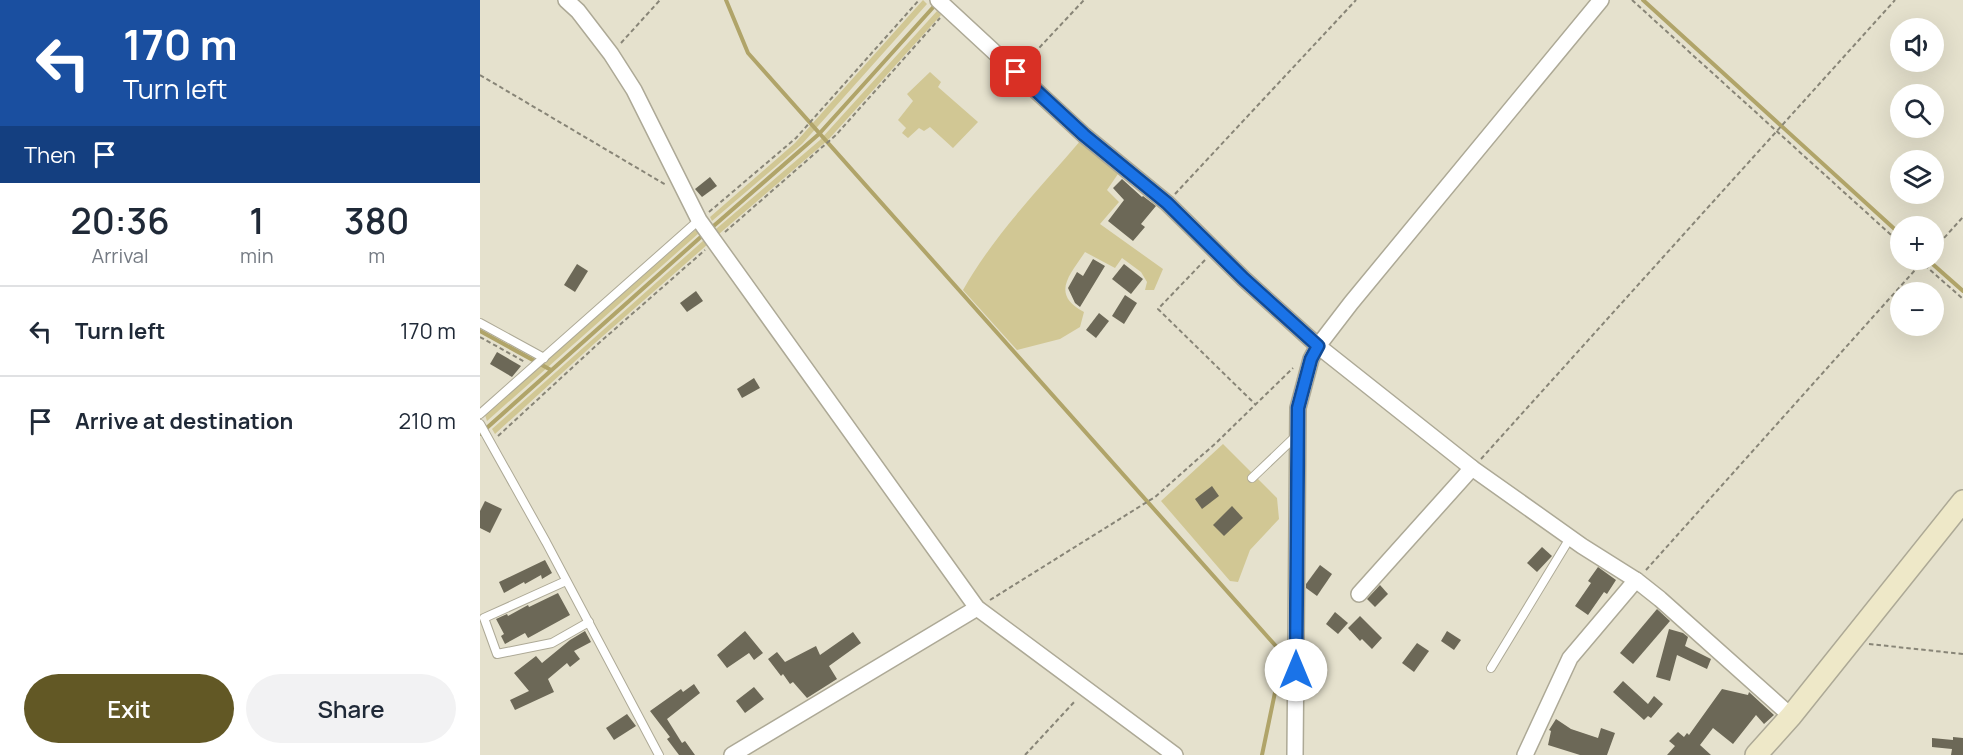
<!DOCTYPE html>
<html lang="en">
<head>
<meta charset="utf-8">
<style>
	body { margin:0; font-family:Manrope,sans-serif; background:#f2f2f3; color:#1f2937; height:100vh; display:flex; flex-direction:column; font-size:22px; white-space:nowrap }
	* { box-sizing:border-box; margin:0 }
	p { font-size:20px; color:#747a83 }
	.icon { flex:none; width:33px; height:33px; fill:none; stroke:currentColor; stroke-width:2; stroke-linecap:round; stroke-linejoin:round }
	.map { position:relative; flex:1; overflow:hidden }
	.sheet { display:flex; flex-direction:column; background:#fff; width:480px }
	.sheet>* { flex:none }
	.top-card { background:#1a4fa0; color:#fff; overflow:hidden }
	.fabs { position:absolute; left:1410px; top:18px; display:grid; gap:12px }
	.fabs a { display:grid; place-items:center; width:54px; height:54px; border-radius:50%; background:#fff; box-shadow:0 6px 24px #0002; font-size:30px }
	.pin { position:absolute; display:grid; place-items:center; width:51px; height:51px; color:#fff; margin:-26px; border-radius:12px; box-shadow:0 3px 9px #0006 }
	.me { position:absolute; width:66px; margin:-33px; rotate:0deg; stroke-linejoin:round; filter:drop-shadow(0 0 4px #0008) }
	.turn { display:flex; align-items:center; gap:21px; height:126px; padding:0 24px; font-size:27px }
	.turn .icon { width:78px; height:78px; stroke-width:2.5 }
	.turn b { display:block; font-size:42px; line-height:51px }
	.then { display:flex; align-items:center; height:57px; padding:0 24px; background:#0003; gap:12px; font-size:22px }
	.eta { display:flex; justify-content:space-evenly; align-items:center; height:102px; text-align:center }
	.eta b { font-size:36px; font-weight:600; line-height:42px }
	.cta { display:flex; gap:12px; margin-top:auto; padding:12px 24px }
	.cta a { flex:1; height:69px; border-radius:36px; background:#625825; color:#fff; font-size:24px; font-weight:600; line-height:69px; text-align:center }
	.cta a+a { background:#f2f2f3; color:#1f2937 }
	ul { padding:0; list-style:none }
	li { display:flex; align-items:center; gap:18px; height:90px; padding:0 24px; border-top:2px solid #e0e1e3 }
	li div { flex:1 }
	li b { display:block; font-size:22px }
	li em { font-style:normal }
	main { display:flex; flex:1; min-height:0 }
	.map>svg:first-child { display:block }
</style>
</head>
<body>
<main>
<section class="sheet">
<div class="top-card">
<div class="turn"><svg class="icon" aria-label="left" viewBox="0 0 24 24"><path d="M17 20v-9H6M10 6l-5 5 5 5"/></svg><div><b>170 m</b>Turn left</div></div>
<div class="then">Then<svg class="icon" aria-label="arrive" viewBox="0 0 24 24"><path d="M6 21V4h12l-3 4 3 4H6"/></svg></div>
</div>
<div class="eta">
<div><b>20:36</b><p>Arrival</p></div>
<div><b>1</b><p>min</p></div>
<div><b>380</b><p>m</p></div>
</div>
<ul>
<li><svg class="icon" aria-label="left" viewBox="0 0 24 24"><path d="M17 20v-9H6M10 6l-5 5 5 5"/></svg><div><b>Turn left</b></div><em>170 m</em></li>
<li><svg class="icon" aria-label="arrive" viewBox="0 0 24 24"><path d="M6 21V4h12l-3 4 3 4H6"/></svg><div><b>Arrive at destination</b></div><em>210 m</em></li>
</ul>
<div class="cta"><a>Exit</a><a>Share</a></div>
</section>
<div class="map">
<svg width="1483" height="755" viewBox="0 0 1483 755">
	<rect width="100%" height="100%" fill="#e5e1cd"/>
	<!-- green -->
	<g fill="#d1c794">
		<polygon points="443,0 447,4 322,144 232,221 230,217 315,143"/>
		<polygon points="457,11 461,15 348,140 239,234 236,229 340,140"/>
		<polygon points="450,72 461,82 458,87 498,122 473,148 450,127 444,131 439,128 428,138 422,133 426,128 418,120 433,101 427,94"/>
		<path d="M 601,140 L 640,171 L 627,190 L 639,202 L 620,224 L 683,269 L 674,290 L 665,290 L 667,282 L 661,272 L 642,258 L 635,268 L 605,252 C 590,275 570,294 604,312 L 600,327 L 580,339 L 537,350 L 483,290 C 514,235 560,188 601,140 Z"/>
		<polygon points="215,230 219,233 7,421 5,415"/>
		<polygon points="224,240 228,244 115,343 15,434 12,429"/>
		<polygon points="743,444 797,498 799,519 770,550 758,582 750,581 681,501"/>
	</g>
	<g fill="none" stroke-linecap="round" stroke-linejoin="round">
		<!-- stream -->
		<g stroke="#b0a469" stroke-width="4">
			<polyline points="246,0 268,53 803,654 782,755"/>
			<polyline points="1163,0 1420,234"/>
			<polyline points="229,230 339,134 457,3"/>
			<polyline points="1448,260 1483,291"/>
			<polyline points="0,331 71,370"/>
			<polyline points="0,434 223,235"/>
		</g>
	</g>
	<!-- building -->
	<g fill="#6c6857">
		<polygon points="230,177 237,186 222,197 215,189"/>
		<polygon points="642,179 662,197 663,196 676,206 661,224 665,227 653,241 628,221 644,200 633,188"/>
		<polygon points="613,259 625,266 600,307 595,303 588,288 597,272 603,276"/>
		<polygon points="97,264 108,271 95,292 84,285"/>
		<polygon points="644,264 663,279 651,294 632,279"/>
		<polygon points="216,291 223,301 207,312 200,303"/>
		<polygon points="645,295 657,303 644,324 632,316"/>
		<polygon points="619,313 629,321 616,338 606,330"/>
		<polygon points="17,352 41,366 32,377 10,364"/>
		<polygon points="274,378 280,388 262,398 257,389"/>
		<polygon points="732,486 739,496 722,509 715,499"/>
		<polygon points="5,501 22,509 10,533 0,528 0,511"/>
		<polygon points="752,506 763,518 744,536 733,525"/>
		<polygon points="1062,547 1072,556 1057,572 1047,563"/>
		<polygon points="65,560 72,573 62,579 61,575 45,584 44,582 24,593 19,582"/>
		<polygon points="840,565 852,574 837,596 826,588 826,584"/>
		<polygon points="1118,567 1136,580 1127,594 1124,592 1108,615 1095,606 1111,583 1108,581"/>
		<polygon points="900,585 908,594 895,607 887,599"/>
		<polygon points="78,593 90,615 48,638 45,633 25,644 21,636 24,634 16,619 27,614 28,616 48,605 49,607"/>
		<polygon points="1177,609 1190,621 1153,664 1140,653"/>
		<polygon points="855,612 868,623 858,634 846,624"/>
		<polygon points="880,616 902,638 892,649 882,639 880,641 868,628"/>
		<polygon points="1189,629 1203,633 1208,637 1205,646 1231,659 1227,669 1197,655 1190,681 1176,677"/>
		<polygon points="105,631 111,642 94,651 100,659 90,667 87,663 68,679 74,692 35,710 30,700 49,691 34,673 56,656 62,663 90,640"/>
		<polygon points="265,631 283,653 274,660 269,653 247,668 237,655"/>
		<polygon points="967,631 981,640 974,650 961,641"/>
		<polygon points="373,632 381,643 349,666 357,679 327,698 313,682 310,684 303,674 301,676 288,659 297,652 305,662 336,646 340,655"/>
		<polygon points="937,643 949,651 934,672 922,663"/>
		<polygon points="1143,681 1168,704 1174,696 1183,704 1171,718 1168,716 1164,720 1133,692"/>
		<polygon points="214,684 220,693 187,719 202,743 205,741 215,755 199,755 187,739 190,737 170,711 201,689 203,692"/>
		<polygon points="274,687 284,699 265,713 256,701"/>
		<polygon points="1242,689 1268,695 1269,692 1294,715 1284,724 1276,715 1253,744 1233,728 1220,745 1231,755 1187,755 1195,746 1189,741 1198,732 1204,737 1207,733 1209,735"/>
		<polygon points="147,714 156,726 134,740 126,728"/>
		<polygon points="1076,719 1091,729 1118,738 1121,728 1135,733 1127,755 1100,755 1068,745 1071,731 1069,730"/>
		<polygon points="1473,737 1483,738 1483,755 1471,755 1472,749 1452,747 1452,738 1473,740"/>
	</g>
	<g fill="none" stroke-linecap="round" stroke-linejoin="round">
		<defs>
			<g id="lane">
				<polyline points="0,323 64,358"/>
				<polyline points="0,414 219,220"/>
				<polyline points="0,424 66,542 179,755"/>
				<polyline points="772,478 816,436"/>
				<polyline points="86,581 4,618 17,654 72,643 109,622"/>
				<polyline points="1011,668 1090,538"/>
			</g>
			<g id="street">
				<polyline points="86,0 98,11 131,54 154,90 219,220 497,608 695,755"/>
				<polyline points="458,0 604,135 687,203 764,279 838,346 992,468 1102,546 1156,580 1180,599 1311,716"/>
				<polyline points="879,594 992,468"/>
				<polyline points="252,755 497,608"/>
				<polyline points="815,755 818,408 831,359 838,346 871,303 1121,0"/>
				<polyline points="1045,755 1090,658 1156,580"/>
			</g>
			<polyline id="secondary" points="1276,755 1311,716 1483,501"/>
		</defs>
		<!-- lane casing -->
		<use href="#lane" stroke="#ada996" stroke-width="10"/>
		<!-- street casing -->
		<use href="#street" stroke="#ada996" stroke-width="18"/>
		<!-- secondary casing -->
		<use href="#secondary" stroke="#ada996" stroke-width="24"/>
		<!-- path -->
		<g stroke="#888577" stroke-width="2" stroke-dasharray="4.5 3" stroke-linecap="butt">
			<polyline points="1152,0 1420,243"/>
			<polyline points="141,43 180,0"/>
			<polyline points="544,64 604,0"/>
			<polyline points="0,75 186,185"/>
			<polyline points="695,194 876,0"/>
			<polyline points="229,212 316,138 439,0"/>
			<polyline points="245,232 356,135 460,18"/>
			<polyline points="1454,249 1483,217"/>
			<polyline points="725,260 678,309 775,404"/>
			<polyline points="1439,260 1483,299"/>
			<polyline points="0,337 45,362"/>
			<polyline points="18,436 119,343 225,250"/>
			<polyline points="1001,459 1415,0"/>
			<polyline points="1166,570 1444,260"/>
			<polyline points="510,600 675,497 737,442 813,368"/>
			<polyline points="1389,644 1483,654"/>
			<polyline points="545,755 596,700"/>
		</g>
		<!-- lane -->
		<use href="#lane" stroke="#fff" stroke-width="8"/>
		<!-- street -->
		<use href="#street" stroke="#fff" stroke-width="15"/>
		<!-- secondary -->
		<use href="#secondary" stroke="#eee8c8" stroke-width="21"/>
	</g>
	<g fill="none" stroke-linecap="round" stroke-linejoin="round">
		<defs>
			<polyline id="route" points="536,72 604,135 687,203 764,279 838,346 831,359 818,408 816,670"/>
		</defs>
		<!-- route casing -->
		<use href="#route" stroke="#114b97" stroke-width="15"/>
		<!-- route -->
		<use href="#route" stroke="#1a73e8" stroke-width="10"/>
	</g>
</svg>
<div class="fabs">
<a><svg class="icon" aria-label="sound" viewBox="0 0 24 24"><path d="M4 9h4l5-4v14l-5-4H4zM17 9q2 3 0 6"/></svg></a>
<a><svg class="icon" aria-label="search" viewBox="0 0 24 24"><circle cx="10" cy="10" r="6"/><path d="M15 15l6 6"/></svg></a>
<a><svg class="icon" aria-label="layers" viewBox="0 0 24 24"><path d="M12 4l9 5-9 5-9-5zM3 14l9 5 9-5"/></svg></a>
<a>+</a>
<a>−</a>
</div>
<div class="pin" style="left:536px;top:72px;background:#d93025"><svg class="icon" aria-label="arrive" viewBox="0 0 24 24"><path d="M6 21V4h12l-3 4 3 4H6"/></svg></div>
<svg class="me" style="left:816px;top:670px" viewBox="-20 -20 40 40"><circle r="19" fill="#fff"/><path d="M0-13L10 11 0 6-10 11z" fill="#1a73e8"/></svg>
</div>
</main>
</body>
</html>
